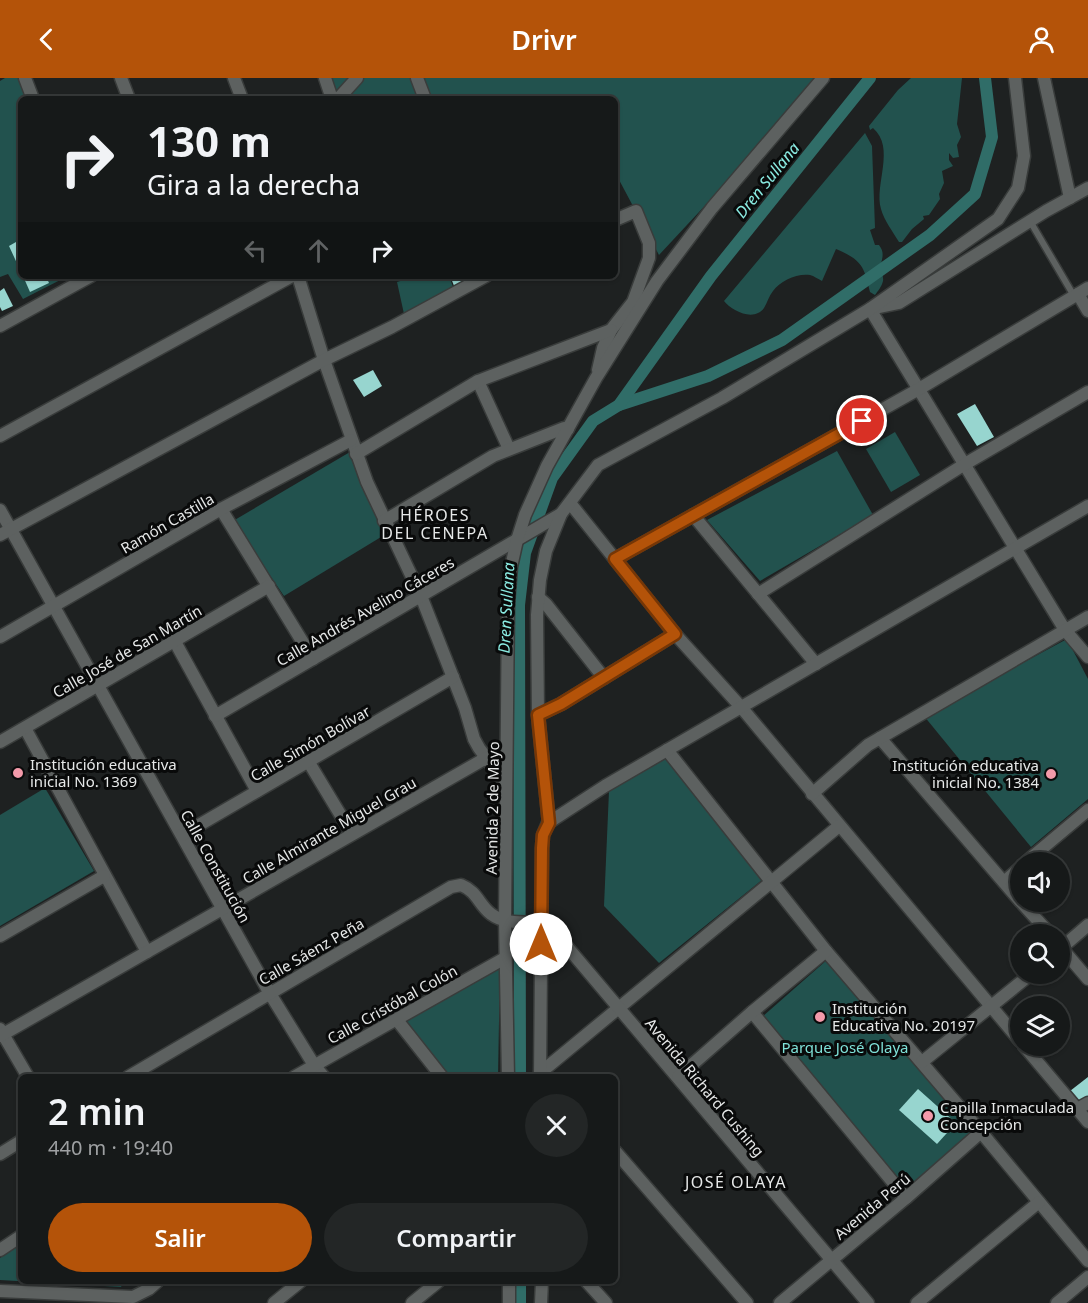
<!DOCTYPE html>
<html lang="es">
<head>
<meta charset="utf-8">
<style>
	body { margin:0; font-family:"Noto Sans",sans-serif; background:#232626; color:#f1f3f6; height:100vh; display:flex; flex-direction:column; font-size:22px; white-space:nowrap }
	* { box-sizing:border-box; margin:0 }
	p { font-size:20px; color:#9ea0a2 }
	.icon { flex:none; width:33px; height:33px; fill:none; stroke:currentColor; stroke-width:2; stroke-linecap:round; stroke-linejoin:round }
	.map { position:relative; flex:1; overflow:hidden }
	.panel { position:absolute; left:18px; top:996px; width:600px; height:210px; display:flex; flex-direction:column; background:#161919; border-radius:9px; box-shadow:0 2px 4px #0004,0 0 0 2px #353838 }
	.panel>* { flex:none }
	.top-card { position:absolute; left:18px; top:18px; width:600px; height:183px; border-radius:9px; box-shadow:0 2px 4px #0004,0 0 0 2px #353838; background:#161919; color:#f1f3f6; overflow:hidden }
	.controls { position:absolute; left:1010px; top:774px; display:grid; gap:12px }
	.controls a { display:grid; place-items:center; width:60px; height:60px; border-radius:50%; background:#161919; box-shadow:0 2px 4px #0004,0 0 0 2px #353838; font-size:30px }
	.pin { position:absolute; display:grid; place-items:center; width:51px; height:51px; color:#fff; margin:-26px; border:3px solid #fff; border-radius:50%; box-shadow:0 2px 6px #0007 }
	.me { position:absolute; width:66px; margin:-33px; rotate:0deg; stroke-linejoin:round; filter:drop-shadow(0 0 4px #0008) }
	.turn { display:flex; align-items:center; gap:21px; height:126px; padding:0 30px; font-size:27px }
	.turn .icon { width:78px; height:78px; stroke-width:2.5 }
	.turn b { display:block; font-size:42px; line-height:51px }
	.lanes { display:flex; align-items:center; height:57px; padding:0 30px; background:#0003; justify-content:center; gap:30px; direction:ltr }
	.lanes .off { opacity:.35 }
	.round { display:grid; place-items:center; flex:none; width:63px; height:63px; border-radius:32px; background:#232626 }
	.summary { display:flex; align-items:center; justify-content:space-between; height:102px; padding:0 30px }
	h1 { font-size:36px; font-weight:600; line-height:45px }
	.button { display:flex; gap:12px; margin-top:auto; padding:12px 30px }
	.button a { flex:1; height:69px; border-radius:36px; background:#b45309; color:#fff; font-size:24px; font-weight:600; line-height:69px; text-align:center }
	.button a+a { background:#232626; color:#f1f3f6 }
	header { display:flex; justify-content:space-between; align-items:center; height:78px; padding:0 30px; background:#b45309; color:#fff; font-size:27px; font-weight:600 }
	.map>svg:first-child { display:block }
</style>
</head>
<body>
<header><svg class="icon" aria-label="back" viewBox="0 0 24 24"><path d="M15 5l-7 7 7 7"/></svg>Drivr<svg class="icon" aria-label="person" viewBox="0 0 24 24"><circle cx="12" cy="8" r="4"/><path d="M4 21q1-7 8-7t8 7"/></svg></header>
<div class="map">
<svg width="1088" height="1225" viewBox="0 0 1088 1225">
	<rect width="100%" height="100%" fill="#1e2121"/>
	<!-- green -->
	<g fill="#22524e">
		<polygon points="5,0 20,0 29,21 21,21 21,198 68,198 23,221 8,196 0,199 0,3"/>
		<polygon points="332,0 820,0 767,61 659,177 617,98 615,99 615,21 338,21"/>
		<path d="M 911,0 L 962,0 L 957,46 L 961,59 L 957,67 L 959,79 L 953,80 L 949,75 L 949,82 L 953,88 L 942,93 L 944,105 L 939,116 L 940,121 L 929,137 L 923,138 L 924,141 L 912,151 L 902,164 L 899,164 C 893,154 884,142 881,131 C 874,106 896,70 873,50 L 870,52 L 869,48 L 898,12 Z"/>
		<path d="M 865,55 L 872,68 L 875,150 L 870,152 L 875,167 L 879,167 C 885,175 882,179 881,187 C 880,192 884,198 883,203 C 882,208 878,213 875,217 L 870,214 C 864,187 861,182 836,171 L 822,203 C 818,201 814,198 810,197 C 797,195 780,203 773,213 C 769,218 767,225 764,230 C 754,244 732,233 724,223 Z"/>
		<polygon points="416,198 449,198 453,209 404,236 397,204"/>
		<polygon points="895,354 920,397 891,414 866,371"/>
		<polygon points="837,373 873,437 760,503 707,442"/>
		<polygon points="350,374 386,456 284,518 233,443"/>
		<polygon points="1067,561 1088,601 1088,721 1031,769 924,638"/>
		<polygon points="671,677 762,802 659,885 604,828 609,713"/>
		<polygon points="45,710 94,793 0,848 0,737"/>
		<polygon points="828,881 974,1055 907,1111 762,939"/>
		<polygon points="500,886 498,999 446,999 403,943"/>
		<polygon points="21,1165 21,1203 124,1203 121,1209 0,1202 0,1180"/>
	</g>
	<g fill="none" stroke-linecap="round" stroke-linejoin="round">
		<!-- canal -->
		<g stroke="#306d68" stroke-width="12">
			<polyline points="619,327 708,298 782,262 930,157 975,116 992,59 985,0"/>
			<polyline points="520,999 519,527 525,475 552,400 593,343 619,327 711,198 870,0"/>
			<polyline points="520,1225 520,1203"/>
		</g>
	</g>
	<!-- building -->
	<g fill="#97d5cf">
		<polygon points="16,164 18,168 21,167 21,194 9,168"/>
		<polygon points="23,198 46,198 49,205 30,214"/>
		<polygon points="450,198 481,198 455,210"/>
		<polygon points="4,210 13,228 2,233 0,229 0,213"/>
		<polygon points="373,292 382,308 364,319 353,302"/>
		<polygon points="975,326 994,359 977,368 957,336"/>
		<polygon points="1088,999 1088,1022 1081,1027 1070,1013"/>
		<polygon points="918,1011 956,1045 937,1066 899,1032"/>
	</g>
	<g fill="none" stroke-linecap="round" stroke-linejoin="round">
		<defs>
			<polyline id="service" points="1030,143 1074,218"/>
			<g id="minor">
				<polyline points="25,0 33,21"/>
				<polyline points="121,0 129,21"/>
				<polyline points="234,0 242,21"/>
				<polyline points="325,0 332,21"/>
				<polyline points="417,0 425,21"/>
				<polyline points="1044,0 1070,120"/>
				<polyline points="338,21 357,0"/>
				<polyline points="298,198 324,282 367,404 421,518 465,630 474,661 479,670 500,699 505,713"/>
				<polyline points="1078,216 1088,233"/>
				<polyline points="875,230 899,225 1046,133 1088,110"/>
				<polyline points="870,231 1065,552 1088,579"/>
				<polyline points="0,248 91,198"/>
				<polyline points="598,292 603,270 611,252 633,224 649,180 649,165 636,133 615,142"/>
				<polyline points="478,303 509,371"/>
				<polyline points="0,358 292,198"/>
				<polyline points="356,376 478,303 611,252"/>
				<polyline points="570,425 675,556 741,629 1020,963"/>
				<polyline points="221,431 313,581"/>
				<polyline points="0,432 269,914 314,987 324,999"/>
				<polyline points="693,437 816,586"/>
				<polyline points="384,443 493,378 564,350 568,351"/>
				<polyline points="0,457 324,282 392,249 486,198"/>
				<polyline points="615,481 919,311 1088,210"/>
				<polyline points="758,516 965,386 1088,314"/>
				<polyline points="538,519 546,526 604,600"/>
				<polyline points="0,559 221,431 351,362"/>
				<polyline points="174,562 257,713"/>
				<polyline points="538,637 561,626 675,556"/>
				<polyline points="215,638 561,436"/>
				<polyline points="25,650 147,874"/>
				<polyline points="880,660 1020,823"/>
				<polyline points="0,664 269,508"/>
				<polyline points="667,672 826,873 981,1054 1088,1183"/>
				<polyline points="308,683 352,756"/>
				<polyline points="812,716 868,667 1088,539"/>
				<polyline points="549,745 538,637 537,537 540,502 546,473 561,436 598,387 722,320 870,231 998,141 1018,110 1024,78 1015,0"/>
				<polyline points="182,757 453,599"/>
				<polyline points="1026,784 1088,732"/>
				<polyline points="1004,804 1020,790"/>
				<polyline points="1021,824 1050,856"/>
				<polyline points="0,858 104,798"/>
				<polyline points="1059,867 1088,901"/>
				<polyline points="1059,872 1088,847"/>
				<polyline points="752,934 906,1120"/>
				<polyline points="397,942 442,999"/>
				<polyline points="0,951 28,999"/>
				<polyline points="0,958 486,680"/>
				<polyline points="1024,968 1088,1044"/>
				<polyline points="922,984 1031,896"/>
				<polyline points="540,995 839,748"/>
				<path d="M 128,999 L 451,809 L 461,807 C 478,814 478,826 491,836 C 507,848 529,843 547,845 L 868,1225"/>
				<polyline points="294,999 505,880"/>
				<polyline points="508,999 505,843 508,526 511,489 517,462 525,437 547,388 596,300 657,203 712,130 823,0"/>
				<polyline points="540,999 542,770 543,757 548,745 605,708 1088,428"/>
				<polyline points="678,999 752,934 826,873"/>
				<polyline points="1077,1031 1088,1025"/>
				<polyline points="615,1073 747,1225"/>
				<polyline points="0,1076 21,1063"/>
				<polyline points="0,1172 21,1158"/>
				<polyline points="509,1203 509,1225"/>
				<polyline points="586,1203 606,1225"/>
				<polyline points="0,1213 133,1219 149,1211 158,1203"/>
				<polyline points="274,1225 301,1203"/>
				<polyline points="412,1225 439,1203"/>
				<polyline points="541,1225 542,1203"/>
				<polyline points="780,1225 906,1120 981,1054"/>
				<polyline points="917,1225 1039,1124"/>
				<polyline points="1057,1225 1088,1199"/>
			</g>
		</defs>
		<!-- service casing -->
		<use href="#service" stroke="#393c3b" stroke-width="9"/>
		<!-- minor casing -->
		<use href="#minor" stroke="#393c3b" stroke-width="15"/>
		<!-- service -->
		<use href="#service" stroke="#5d6160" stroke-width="6"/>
		<!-- minor -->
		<use href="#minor" stroke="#5d6160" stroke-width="12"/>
	</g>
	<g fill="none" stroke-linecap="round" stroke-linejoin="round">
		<defs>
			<polyline id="route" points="541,866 542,770 543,757 549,745 538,637 561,626 675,556 615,481 862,343"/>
		</defs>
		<!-- route casing -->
		<use href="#route" stroke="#753606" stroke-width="15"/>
		<!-- route -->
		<use href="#route" stroke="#b45309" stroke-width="10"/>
	</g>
	<!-- markers -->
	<g fill="#f39aaa" stroke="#090a0a" stroke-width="2">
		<circle cx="18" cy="695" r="6"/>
		<circle cx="1051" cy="696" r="6"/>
		<circle cx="820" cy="939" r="6"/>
		<circle cx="928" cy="1038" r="6"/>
	</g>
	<g text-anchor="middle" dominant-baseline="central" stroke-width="6" stroke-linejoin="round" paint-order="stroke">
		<!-- street labels -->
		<g font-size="15" fill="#e6e8e8" stroke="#090a0a">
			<text transform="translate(167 445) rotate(-30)">Ramón Castilla</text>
			<text transform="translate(365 533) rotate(-30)">Calle Andrés Avelino Cáceres</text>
			<text transform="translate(127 573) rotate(-30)">Calle José de San Martín</text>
			<text transform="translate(310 665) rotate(-30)">Calle Simón Bolívar</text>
			<text transform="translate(492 730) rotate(-89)">Avenida 2 de Mayo</text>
			<text transform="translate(329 752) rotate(-30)">Calle Almirante Miguel Grau</text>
			<text transform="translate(216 788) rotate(61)">Calle Constitución</text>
			<text transform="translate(311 873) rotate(-30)">Calle Sáenz Peña</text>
			<text transform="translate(392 926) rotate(-29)">Calle Cristóbal Colón</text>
			<text transform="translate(705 1009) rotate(50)">Avenida Richard Cushing</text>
			<text transform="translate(872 1128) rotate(-40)">Avenida Perú</text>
		</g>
		<!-- poi labels -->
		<g font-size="15" fill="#e6e8e8" stroke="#090a0a" text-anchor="start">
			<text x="30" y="686">Institución educativa<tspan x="30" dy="17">inicial No. 1369</tspan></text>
			<text x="1039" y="687" text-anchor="end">Institución educativa<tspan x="1039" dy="17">inicial No. 1384</tspan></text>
			<text x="832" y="930">Institución<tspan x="832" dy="17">Educativa No. 20197</tspan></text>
			<text x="940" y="1029">Capilla Inmaculada<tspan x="940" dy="17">Concepción</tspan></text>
		</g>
		<!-- park labels -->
		<g font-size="15" fill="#7fe1d8" stroke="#090a0a">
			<text x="845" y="969">Parque José Olaya</text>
		</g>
		<!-- water labels -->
		<g font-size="16" font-style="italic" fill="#8bece3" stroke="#090a0a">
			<text transform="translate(767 102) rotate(-51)">Dren Sullana</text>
			<text transform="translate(506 530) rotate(-87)">Dren Sullana</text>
		</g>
		<!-- neighbourhood labels -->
		<g font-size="16" letter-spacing="1.5" fill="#e6e8e8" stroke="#090a0a">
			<text x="435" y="437">HÉROES<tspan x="435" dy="18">DEL CENEPA</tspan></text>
			<text x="736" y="1104">JOSÉ OLAYA</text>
		</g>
	</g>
</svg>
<div class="controls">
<a><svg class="icon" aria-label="sound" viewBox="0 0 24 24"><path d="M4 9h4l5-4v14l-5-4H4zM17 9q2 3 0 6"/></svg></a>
<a><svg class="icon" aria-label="search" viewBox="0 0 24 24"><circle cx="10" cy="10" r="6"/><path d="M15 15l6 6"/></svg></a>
<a><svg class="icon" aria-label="layers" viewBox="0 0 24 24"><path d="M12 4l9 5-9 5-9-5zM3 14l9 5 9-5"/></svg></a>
</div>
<div class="pin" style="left:862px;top:343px;background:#d93025"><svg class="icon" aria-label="arrive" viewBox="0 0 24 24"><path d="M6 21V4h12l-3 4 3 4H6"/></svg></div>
<svg class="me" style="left:541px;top:866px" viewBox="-20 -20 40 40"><circle r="19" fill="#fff"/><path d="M0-13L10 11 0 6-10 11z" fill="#b45309"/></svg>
<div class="top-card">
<div class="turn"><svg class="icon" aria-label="right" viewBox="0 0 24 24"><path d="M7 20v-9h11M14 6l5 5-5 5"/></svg><div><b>130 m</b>Gira a la derecha</div></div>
<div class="lanes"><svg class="icon off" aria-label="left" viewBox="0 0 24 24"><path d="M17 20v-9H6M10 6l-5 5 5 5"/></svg><svg class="icon off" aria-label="ahead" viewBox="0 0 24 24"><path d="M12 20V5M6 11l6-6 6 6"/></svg><svg class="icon" aria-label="right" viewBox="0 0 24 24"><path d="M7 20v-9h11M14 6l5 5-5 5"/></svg></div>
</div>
<section class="panel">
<div class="summary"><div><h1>2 min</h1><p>440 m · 19:40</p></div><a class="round"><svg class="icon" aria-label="close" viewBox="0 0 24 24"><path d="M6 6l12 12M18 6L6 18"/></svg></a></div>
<div class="button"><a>Salir</a><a>Compartir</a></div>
</section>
</div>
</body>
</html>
